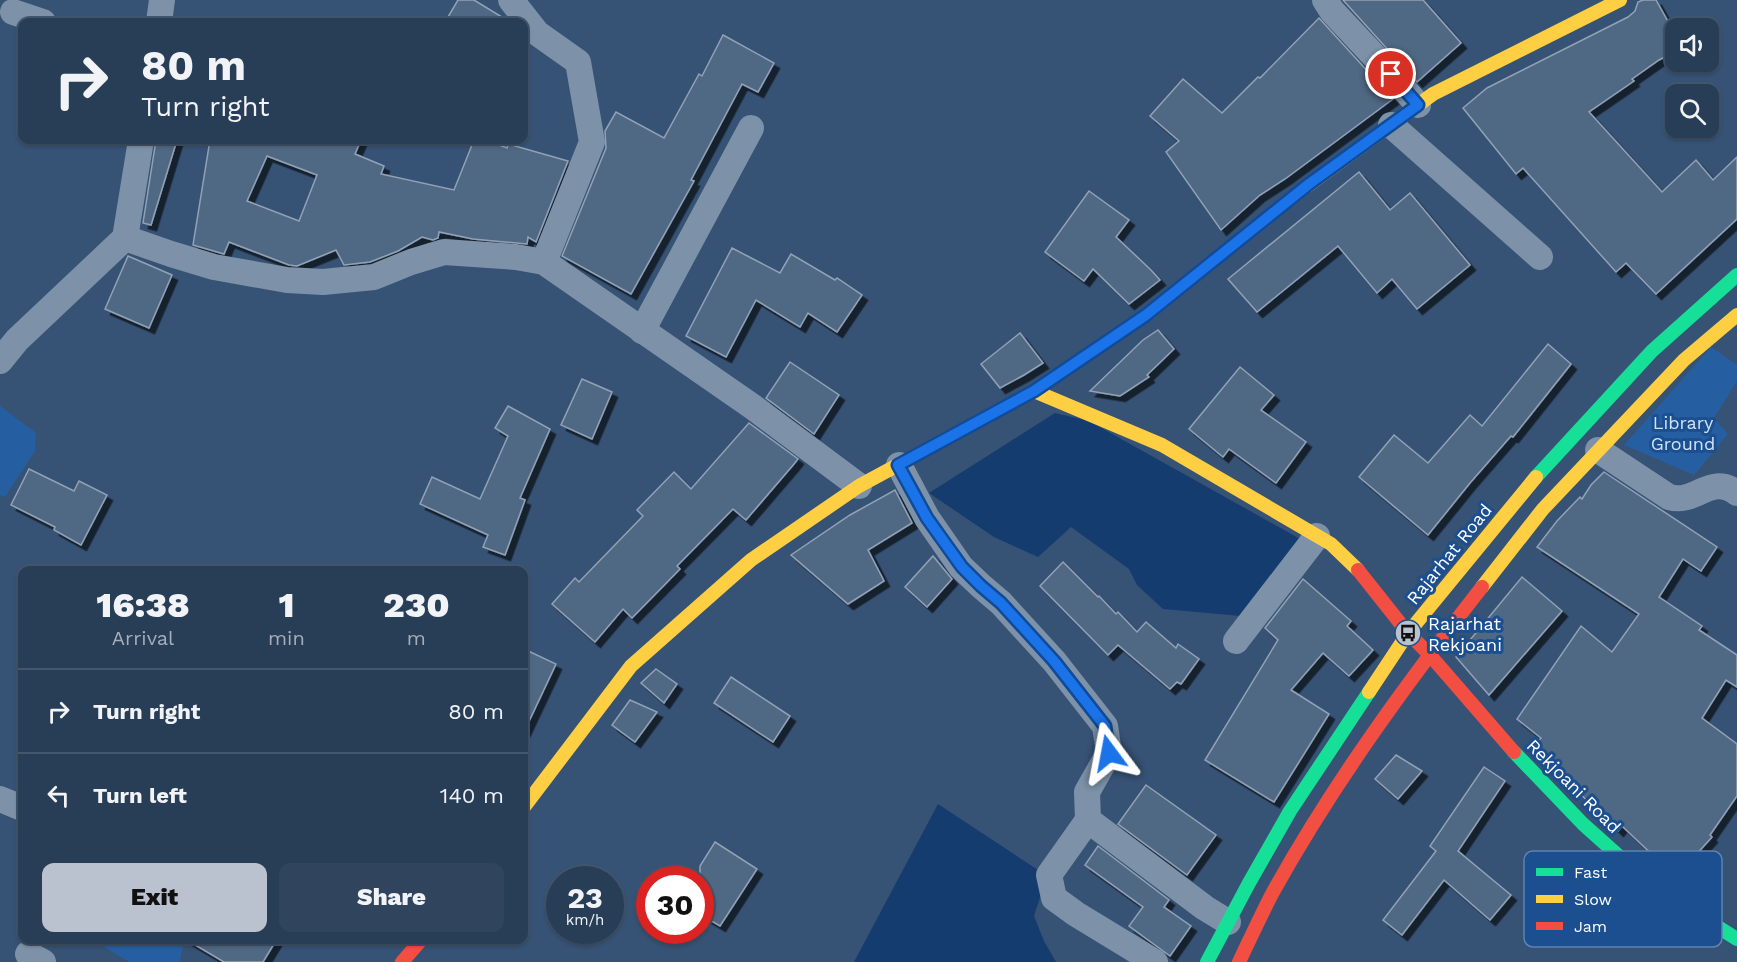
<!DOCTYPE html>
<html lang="en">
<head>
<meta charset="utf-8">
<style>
	body { margin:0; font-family:"Work Sans",sans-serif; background:#30455d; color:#f1f3f6; height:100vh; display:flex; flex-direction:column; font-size:22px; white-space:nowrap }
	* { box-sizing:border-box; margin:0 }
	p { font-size:20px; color:#a5aeba }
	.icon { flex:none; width:33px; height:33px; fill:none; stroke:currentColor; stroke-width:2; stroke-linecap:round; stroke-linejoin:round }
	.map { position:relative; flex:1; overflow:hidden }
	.panel { position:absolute; left:18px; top:566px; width:510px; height:378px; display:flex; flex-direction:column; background:#283e57; border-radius:12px; box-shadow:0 2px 4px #0004,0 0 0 2px #44576d }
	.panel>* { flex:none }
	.banner { position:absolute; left:18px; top:18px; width:510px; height:126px; border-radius:12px; box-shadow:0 2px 4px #0004,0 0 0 2px #44576d; background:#283e57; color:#f1f3f6; overflow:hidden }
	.fabs { position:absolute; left:1665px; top:18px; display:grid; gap:12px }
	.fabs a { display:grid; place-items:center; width:54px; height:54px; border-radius:12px; background:#283e57; box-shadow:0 2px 4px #0004,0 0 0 2px #44576d; font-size:30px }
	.speed { position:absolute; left:546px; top:866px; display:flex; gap:12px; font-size:30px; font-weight:700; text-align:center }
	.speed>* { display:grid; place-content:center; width:78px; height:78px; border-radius:50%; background:#283e57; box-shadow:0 2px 4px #0004,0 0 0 2px #44576d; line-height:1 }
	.speed small { font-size:15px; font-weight:400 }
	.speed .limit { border:9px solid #d22; background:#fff; color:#111 }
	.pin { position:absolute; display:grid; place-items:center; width:51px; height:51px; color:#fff; margin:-26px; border:3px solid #fff; border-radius:50%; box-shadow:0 2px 6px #0007 }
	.me { position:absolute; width:66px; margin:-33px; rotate:347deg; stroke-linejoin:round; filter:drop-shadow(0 0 4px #0008) }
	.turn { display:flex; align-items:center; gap:21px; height:126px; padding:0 24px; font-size:27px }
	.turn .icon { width:78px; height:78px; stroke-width:2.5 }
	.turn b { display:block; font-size:42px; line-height:51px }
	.eta { display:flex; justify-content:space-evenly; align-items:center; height:102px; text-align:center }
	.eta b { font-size:36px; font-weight:800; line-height:42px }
	.primary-button { display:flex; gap:12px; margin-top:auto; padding:12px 24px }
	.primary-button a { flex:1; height:69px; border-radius:12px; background:#b9c2ce; color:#111; font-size:24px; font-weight:800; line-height:69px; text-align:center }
	.primary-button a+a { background:#30455d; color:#f1f3f6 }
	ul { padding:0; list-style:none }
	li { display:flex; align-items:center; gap:18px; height:84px; padding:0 24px; border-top:2px solid #44576d }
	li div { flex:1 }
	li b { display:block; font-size:22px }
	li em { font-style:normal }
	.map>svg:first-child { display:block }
</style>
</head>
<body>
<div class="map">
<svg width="1737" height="962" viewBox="0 0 1737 962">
	<defs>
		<filter id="shadow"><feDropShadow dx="5.5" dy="5.5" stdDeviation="0" flood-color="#0009"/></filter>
	</defs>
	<rect width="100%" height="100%" fill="#365274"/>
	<!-- green -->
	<g fill="#265fa1">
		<polygon points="1711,347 1737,365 1737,381 1714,418 1728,434 1694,475 1624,445"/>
		<polygon points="0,406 36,433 35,451 5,497 0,495"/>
		<polygon points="91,939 184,939 180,962 129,962"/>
	</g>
	<!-- water -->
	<g fill="#153c6e">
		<polygon points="1055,413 1089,421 1302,540 1241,616 1163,609 1137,585 1129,569 1071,527 1038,557 994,537 929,493"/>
		<polygon points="938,804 1047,876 1034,916 1044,941 1056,962 854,962"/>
	</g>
	<!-- building -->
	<g fill="#506783" stroke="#92a2b6" stroke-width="1.5" fill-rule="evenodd" filter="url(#shadow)">
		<polygon points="458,0 474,0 510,22 445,22"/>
		<polygon points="1343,0 1423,0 1461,43 1417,82"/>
		<polygon points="1643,0 1656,0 1676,36 1676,51 1659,60 1632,79 1634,81 1589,112 1662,192 1696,160 1713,180 1737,157 1737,219 1656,294 1626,263 1616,272 1523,168 1516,174 1463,108 1487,88 1628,17 1635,11 1638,2"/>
		<polygon points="1319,18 1393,99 1285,179 1260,195 1221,230 1166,152 1179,141 1150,116 1183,79 1222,113 1258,77 1260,78"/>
		<polygon points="723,35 774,63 758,92 742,84 691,180 694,181 631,294 562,256 606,148 605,131 616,112 664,138 699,74 702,76"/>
		<polygon points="156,140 177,140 151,225 143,223"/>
		<path d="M 210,140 L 361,140 L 355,154 L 384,166 L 381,174 L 454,190 L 474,140 L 486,140 L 507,148 L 508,144 L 568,161 L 536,242 L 528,237 L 527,244 L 473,239 L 439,232 L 438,238 L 433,240 L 422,237 L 398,251 L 370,262 L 344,265 L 336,250 L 297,266 L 289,265 L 229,242 L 224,254 L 193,245 ZM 267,156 L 317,175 L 299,221 L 247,201 Z"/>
		<polygon points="1359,172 1390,210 1410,193 1470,265 1417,309 1392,279 1377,293 1338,246 1257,312 1228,279"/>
		<polygon points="1089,191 1129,220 1116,237 1151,270 1160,280 1129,304 1093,269 1084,281 1045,252"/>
		<polygon points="732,248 780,273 791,254 835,280 837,278 862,295 837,332 808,313 800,327 756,300 726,357 686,336"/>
		<polygon points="128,256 172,275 149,328 105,309"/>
		<polygon points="1158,330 1174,349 1147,375 1149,377 1120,396 1090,391 1143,340"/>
		<polygon points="1020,333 1043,363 1024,375 1000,388 981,364"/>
		<polygon points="1548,344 1571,364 1513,437 1511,436 1470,483 1428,535 1359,477 1394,435 1428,463 1470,415 1482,426"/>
		<polygon points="790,362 839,395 814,434 766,398"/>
		<polygon points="1240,367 1274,395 1261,410 1306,442 1276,483 1229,449 1223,457 1189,429"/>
		<polygon points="582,379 612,392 592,439 561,425"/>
		<polygon points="508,406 550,429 520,498 525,500 505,555 483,547 488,535 420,504 432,477 480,499 508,436 495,428"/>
		<polygon points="749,423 798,459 794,464 746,520 733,509 677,566 680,569 632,618 623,609 595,642 552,604 575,578 579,582 643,516 637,510 674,472 691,489"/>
		<polygon points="29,469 74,491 79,481 107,495 81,545 54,530 55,527 11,505"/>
		<polygon points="1604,472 1717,547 1701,571 1683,559 1659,597 1702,626 1699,630 1737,655 1737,687 1726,680 1702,718 1737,744 1737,796 1710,835 1712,837 1676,877 1622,826 1618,831 1596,810 1534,746 1541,738 1517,719 1581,626 1612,652 1639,614 1537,547 1557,521 1580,497 1582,499 1591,485"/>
		<polygon points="895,490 912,523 868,550 884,581 848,604 791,555 850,515"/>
		<polygon points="933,556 952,579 927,607 905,587"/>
		<polygon points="1063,562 1098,597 1099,596 1116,614 1118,612 1137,632 1146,622 1176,648 1178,644 1199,659 1181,684 1177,682 1170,689 1118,645 1108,655 1040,586"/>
		<polygon points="1522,577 1562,611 1489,695 1456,657"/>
		<polygon points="1303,579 1351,621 1347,626 1373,650 1349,676 1323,653 1291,690 1329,714 1274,802 1205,760 1278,640 1265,628"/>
		<polygon points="524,649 556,664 524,732"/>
		<polygon points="656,669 677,684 664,703 641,683"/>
		<polygon points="731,677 790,716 773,742 714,703"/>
		<polygon points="630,700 657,712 635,742 612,725"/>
		<polygon points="1396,755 1422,771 1398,799 1375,779"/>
		<polygon points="1484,767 1505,781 1458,851 1511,895 1490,920 1444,880 1402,935 1383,920 1436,851 1430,846"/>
		<polygon points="1146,785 1216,835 1187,875 1118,824"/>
		<polygon points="715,842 757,869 720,926 700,914 700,866"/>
		<polygon points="1098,846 1169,900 1164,907 1191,926 1170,956 1129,926 1143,907 1085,865"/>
		<polygon points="185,939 277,939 263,962 224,962"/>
	</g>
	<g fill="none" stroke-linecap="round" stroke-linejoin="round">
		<!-- street -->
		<g stroke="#7d92a8" stroke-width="26">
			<polyline points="511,0 537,33 578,62 592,142 544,262"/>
			<polyline points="1325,0 1332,11 1391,74 1418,105"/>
			<polyline points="13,12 43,22"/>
			<polyline points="159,22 162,0"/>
			<polyline points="1391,125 1540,257"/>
			<polyline points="125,238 171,254 214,267 287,280 323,282 374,277 411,262 444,252 516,257 544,262 753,407 859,486"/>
			<polyline points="642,331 751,128"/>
			<polyline points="0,361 17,340 125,238 141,140"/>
			<path d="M 1598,450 L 1669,497 C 1696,505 1710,473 1737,493"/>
			<polyline points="899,465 927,518 961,567 981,586 1001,603 1054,661 1105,726 1109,753 1087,792 1088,820 1205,908 1228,922"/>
			<polyline points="1236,641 1317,536"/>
			<polyline points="0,799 22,808"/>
			<polyline points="1088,820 1049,875 1054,898 1076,914 1155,962"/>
			<polyline points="28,954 43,962"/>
		</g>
		<!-- fast -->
		<g stroke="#16e098" stroke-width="14">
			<polyline points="1536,477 1652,351 1737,275"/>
			<polyline points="1514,752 1583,824 1650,884 1737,939"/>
			<polyline points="1207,962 1249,883 1290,811 1369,692"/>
		</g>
		<!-- slow -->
		<g stroke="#ffcf43" stroke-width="14">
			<polyline points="1307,186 1433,94 1620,0"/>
			<polyline points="1034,391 1162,445 1331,544 1358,570"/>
			<polyline points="1482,587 1543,509 1684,360 1737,315"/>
			<polyline points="1369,692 1408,633 1536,477"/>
			<polyline points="524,807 631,666 751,560 859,486 907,460"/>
		</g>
		<!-- jam -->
		<g stroke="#f24e42" stroke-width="14">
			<polyline points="907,460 1034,391 1146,315 1307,186"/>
			<polyline points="1358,570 1408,633 1429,654 1514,752"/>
			<polyline points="402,962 422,939"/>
			<path d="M 1239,962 C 1250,939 1261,915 1273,892 C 1333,784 1406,684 1482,587"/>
		</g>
	</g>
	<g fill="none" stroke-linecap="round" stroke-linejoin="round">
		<defs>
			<polyline id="route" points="1109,753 1105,726 1054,661 1001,603 981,586 962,567 927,518 898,465 1034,391 1146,315 1309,184 1418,105 1391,74"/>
		</defs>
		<!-- route casing -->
		<use href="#route" stroke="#114b97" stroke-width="15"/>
		<!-- route -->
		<use href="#route" stroke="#1a73e8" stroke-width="10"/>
	</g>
	<!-- icons -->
	<defs>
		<symbol id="bus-disc" viewBox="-11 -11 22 22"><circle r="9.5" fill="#b9c2ce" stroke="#1b4f8f"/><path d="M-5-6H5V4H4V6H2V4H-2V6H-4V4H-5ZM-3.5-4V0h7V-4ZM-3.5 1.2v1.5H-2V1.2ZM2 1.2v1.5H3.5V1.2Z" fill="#111"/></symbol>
	</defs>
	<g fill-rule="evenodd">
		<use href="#bus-disc" x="1393" y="618" width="30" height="30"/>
	</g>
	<g text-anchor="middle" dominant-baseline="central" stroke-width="6" stroke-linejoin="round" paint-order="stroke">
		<!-- park labels -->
		<g font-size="18" fill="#cfe3fa" stroke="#1b4f8f">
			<text x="1683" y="422">Library<tspan x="1683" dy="21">Ground</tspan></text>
		</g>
		<!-- street labels -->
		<g font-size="18" fill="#fff" stroke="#1b4f8f">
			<text transform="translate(1449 554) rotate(-51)">Rajarhat Road</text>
			<text transform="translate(1574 786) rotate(45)">Rekjoani Road</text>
		</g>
		<!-- poi labels -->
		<g font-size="18" fill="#fff" stroke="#1b4f8f" text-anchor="start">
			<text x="1428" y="623">Rajarhat<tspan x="1428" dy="21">Rekjoani</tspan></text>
		</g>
	</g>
	<!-- legend -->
	<rect x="1524" y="851" width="198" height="96" rx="9" fill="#1b4f8f" stroke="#5f84b1" stroke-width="1.5"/>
	<rect x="1536" y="868" width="27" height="8" fill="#16e098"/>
	<rect x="1536" y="895" width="27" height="8" fill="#ffcf43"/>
	<rect x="1536" y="922" width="27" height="8" fill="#f24e42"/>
	<g font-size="16" fill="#fff">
		<text x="1574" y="878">Fast</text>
		<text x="1574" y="905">Slow</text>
		<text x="1574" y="932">Jam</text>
	</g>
</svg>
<div class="fabs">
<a><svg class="icon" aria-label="sound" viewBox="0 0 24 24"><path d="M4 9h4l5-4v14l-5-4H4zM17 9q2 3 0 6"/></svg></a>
<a><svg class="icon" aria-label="search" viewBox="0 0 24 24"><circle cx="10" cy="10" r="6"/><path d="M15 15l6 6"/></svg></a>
</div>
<div class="speed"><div>23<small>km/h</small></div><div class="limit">30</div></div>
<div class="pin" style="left:1391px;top:74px;background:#d93025"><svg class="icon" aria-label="arrive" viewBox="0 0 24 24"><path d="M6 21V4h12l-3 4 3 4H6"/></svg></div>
<svg class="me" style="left:1109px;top:753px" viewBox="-20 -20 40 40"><path d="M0-17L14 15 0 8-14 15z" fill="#1a73e8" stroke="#fff" stroke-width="4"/></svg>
<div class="banner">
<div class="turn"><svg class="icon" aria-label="right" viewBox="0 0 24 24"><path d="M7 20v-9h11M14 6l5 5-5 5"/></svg><div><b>80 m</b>Turn right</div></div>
</div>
<section class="panel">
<div class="eta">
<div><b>16:38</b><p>Arrival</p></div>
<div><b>1</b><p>min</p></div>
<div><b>230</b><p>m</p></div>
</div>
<ul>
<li><svg class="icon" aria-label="right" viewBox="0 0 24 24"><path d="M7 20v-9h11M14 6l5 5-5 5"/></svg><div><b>Turn right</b></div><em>80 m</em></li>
<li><svg class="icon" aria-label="left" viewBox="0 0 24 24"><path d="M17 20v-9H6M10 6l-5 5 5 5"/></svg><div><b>Turn left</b></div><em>140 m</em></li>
</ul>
<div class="primary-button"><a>Exit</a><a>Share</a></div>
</section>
</div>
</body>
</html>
